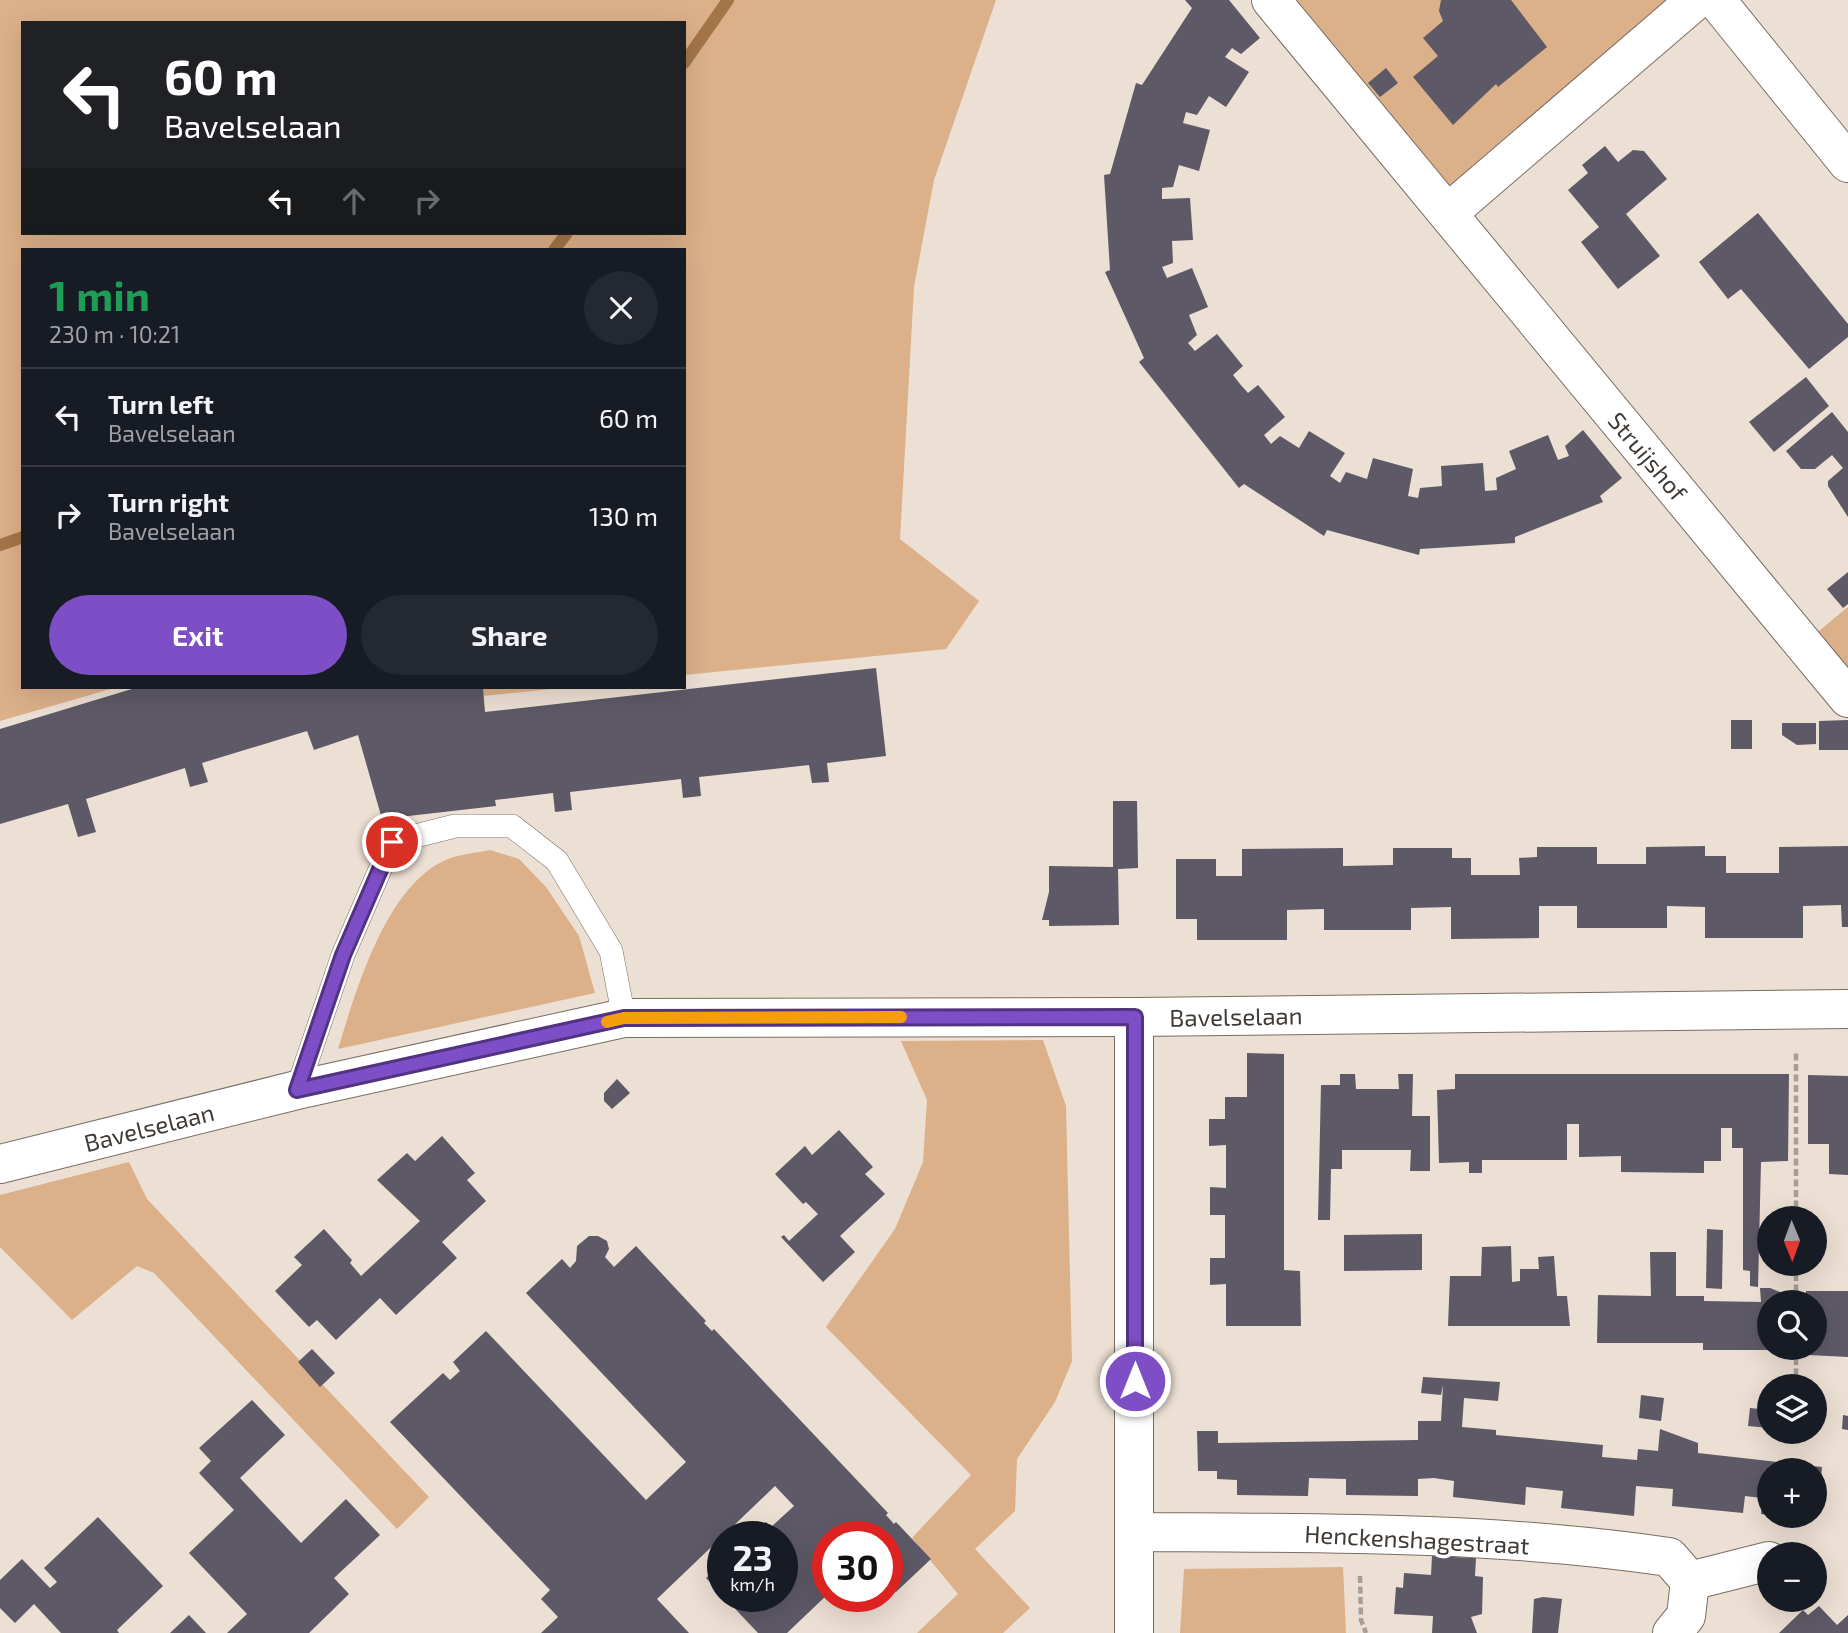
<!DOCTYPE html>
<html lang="en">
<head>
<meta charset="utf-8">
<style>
	body { margin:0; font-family:"Exo 2",sans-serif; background:#242831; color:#f1f3f6; height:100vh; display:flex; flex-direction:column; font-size:26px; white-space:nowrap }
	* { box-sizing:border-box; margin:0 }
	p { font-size:23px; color:#9ea1a6 }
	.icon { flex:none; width:38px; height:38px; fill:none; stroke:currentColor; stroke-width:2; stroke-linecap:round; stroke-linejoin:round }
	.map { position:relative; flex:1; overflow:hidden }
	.sheet { position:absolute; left:21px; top:248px; width:665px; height:441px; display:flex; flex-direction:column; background:#171b24; border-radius:0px; box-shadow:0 7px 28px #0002 }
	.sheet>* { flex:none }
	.guide { position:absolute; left:21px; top:21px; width:665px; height:214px; border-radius:0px; box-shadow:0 7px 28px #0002; background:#202124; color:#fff; overflow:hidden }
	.needle { width:46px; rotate:179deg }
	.controls { position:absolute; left:1757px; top:1206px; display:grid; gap:14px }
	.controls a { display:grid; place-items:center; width:70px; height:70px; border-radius:50%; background:#171b24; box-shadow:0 7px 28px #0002; font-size:35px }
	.speed { position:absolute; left:707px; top:1521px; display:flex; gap:14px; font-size:35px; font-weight:700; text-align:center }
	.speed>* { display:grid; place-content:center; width:91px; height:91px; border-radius:50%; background:#171b24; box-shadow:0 7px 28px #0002; line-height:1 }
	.speed small { font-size:18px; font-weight:400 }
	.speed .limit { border:10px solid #d22; background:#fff; color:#111 }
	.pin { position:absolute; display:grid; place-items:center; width:60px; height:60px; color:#fff; margin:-30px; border:4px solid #fff; border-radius:50%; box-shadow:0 2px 7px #0007 }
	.me { position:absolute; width:77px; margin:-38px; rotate:0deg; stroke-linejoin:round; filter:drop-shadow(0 0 5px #0008) }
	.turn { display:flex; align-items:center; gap:24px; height:147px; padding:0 28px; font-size:32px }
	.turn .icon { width:91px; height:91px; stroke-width:2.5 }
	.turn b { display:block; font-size:49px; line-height:60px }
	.lanes { display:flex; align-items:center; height:66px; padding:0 28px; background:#0003; justify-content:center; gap:35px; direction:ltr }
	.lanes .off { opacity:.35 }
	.round { display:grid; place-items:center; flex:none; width:74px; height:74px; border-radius:37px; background:#242831 }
	.head { display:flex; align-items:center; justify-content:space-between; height:119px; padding:0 28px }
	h1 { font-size:42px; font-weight:700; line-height:52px; color:#1e9e55 }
	.primary-button { display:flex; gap:14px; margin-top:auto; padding:14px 28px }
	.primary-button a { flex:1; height:80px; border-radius:42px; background:#7e4ec6; color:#fff; font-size:28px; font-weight:700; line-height:80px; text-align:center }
	.primary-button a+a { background:#242831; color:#f1f3f6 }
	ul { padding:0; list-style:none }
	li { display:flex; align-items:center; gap:21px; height:98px; padding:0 28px; border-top:2px solid #363941 }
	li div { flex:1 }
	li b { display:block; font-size:26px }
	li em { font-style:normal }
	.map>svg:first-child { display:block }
</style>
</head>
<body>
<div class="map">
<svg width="1848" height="1633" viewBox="0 0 1848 1633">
	<rect width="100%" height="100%" fill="#ecdfd3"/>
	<!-- green -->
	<g fill="#dcb089" fill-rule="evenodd">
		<path d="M 0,0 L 996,0 L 934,180 L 914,287 L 900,539 L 979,601 L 946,649 L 684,675 L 684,250 L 23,250 L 23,688 L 114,688 L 0,721 ZM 23,23 L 684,23 L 684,233 L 23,233 Z"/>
		<polygon points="1282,0 1671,0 1442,195"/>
		<polygon points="1848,607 1848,689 1808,640"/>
		<polygon points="470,688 562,688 472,697"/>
		<path d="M 490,850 L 519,859 L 546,887 L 579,936 L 595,993 L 338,1049 C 356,991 386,884 448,859 C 461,854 477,853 490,850 Z"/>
		<polygon points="1043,1040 1066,1106 1072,1361 1055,1402 1017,1459 1015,1511 975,1549 1030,1608 1003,1633 917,1633 958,1594 912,1538 971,1475 826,1327 895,1229 923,1162 927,1100 901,1041"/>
		<polygon points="129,1162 147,1199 429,1497 397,1529 154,1273 137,1266 72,1320 0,1247 0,1195"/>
		<polygon points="1343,1567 1346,1633 1180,1633 1184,1569"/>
	</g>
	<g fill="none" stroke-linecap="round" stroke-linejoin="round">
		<!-- stream -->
		<g stroke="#a47549" stroke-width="12">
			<polyline points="684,63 728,0"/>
			<polyline points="554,250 567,233"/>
			<polyline points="0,545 23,537"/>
		</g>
	</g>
	<!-- building -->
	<g fill="#5d5966">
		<polygon points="1185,0 1229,0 1260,38 1241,54 1232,48 1225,57 1249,72 1226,107 1209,96 1197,115 1186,112 1183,123 1210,130 1199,171 1179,165 1173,187 1162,188 1162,199 1190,198 1193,240 1172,241 1173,263 1162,267 1167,278 1192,268 1208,307 1189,315 1197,335 1188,343 1195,351 1217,334 1243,366 1233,375 1240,384 1248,393 1258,385 1285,417 1264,435 1271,444 1280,436 1299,448 1309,431 1345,453 1330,476 1340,483 1346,472 1367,479 1373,458 1413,469 1408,496 1418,498 1420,488 1442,486 1441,466 1483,463 1485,491 1497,490 1496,478 1516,469 1509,451 1548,435 1558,460 1569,456 1565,446 1583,430 1622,478 1600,496 1603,502 1515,537 1515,543 1420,549 1419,555 1327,530 1324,536 1244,484 1239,488 1139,362 1144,358 1105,272 1110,270 1104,175 1110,174 1136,83 1142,85 1192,8"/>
		<polygon points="1441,0 1511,0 1547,47 1498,87 1496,84 1453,125 1413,77 1438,56 1423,38 1443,21 1439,11"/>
		<polygon points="1386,68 1398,83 1380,97 1368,83"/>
		<polygon points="1605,146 1618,162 1633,150 1644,151 1667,179 1626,214 1660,256 1618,289 1581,242 1599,227 1568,190 1588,173 1582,165"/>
		<polygon points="1758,213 1848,324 1848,337 1809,369 1741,289 1728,299 1699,262"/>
		<polygon points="1806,377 1829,406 1774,452 1749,422"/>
		<polygon points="1832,412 1848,432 1848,517 1828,486 1828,481 1843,468 1832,455 1815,469 1801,469 1786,451"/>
		<polygon points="1848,572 1848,604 1843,608 1827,589"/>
		<polygon points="876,668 886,756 827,763 829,782 812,783 809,765 699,777 701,796 683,798 681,779 570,792 572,810 555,812 553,793 495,800 496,806 382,819 358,735 314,750 307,731 202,763 208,782 190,787 185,768 86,799 96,832 78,837 68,804 0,824 0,729 135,688 483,688 485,712"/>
		<rect x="1731" y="720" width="21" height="29"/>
		<polygon points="1848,720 1848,750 1819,750 1819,721"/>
		<polygon points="1782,723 1816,723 1816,744 1797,745 1782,735"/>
		<polygon points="1113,801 1137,801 1138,868 1118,869 1119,925 1049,926 1049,920 1042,920 1049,892 1049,866 1113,867"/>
		<polygon points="1705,846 1705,856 1726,856 1726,873 1779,873 1779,847 1848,846 1848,927 1842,927 1841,905 1803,906 1803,938 1705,938 1705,907 1667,906 1667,928 1577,928 1577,906 1539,906 1539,938 1451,939 1451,907 1411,908 1411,930 1324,930 1324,909 1287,910 1287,940 1197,940 1197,919 1176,919 1176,859 1216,859 1216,876 1242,876 1242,849 1343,848 1343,866 1393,865 1393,848 1452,848 1452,858 1471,858 1471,875 1520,875 1519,858 1537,857 1537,847 1597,847 1597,864 1646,864 1646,847"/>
		<polygon points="1247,1053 1284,1054 1284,1270 1300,1271 1301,1326 1226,1326 1226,1284 1210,1285 1210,1258 1225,1258 1225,1215 1210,1215 1210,1187 1226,1188 1226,1145 1209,1146 1209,1119 1225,1119 1225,1097 1247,1097"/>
		<polygon points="1340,1074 1355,1074 1356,1089 1399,1089 1398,1074 1413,1074 1412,1116 1430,1116 1430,1171 1410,1171 1411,1150 1342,1150 1342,1169 1331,1169 1330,1220 1318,1220 1321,1085 1340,1085"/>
		<polygon points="1455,1074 1789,1074 1788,1161 1761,1162 1758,1287 1750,1286 1750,1271 1743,1270 1743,1148 1732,1148 1732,1128 1721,1128 1721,1161 1704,1161 1704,1173 1621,1172 1621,1156 1579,1157 1579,1124 1567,1124 1567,1160 1482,1160 1482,1173 1469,1173 1469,1162 1439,1163 1437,1090 1455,1089"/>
		<polygon points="1808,1075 1848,1076 1848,1175 1829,1174 1829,1144 1808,1144"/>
		<polygon points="617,1079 630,1093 612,1109 604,1101 604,1093"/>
		<polygon points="839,1130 873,1167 865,1174 885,1194 840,1236 855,1252 823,1282 781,1237 784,1235 789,1241 818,1214 806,1202 803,1204 775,1174 805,1146 812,1155"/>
		<polygon points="442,1136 475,1173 467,1180 486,1201 442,1242 457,1258 396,1315 380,1298 336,1340 317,1320 309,1327 275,1291 302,1265 294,1257 324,1229 352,1260 350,1263 361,1276 420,1221 377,1180 407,1153 415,1161"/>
		<polygon points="1707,1229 1723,1230 1722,1289 1706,1288"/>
		<polygon points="1422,1234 1422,1270 1344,1271 1344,1235"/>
		<polygon points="589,1236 598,1236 607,1241 609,1249 605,1257 614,1267 636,1246 706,1321 704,1323 712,1331 714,1329 888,1513 886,1515 894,1524 896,1522 931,1559 896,1592 887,1582 887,1536 828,1536 828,1594 787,1633 758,1633 723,1596 782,1596 782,1536 750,1536 766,1522 771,1527 794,1506 775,1486 657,1599 689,1633 541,1633 558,1617 541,1599 550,1590 390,1422 443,1373 450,1380 460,1371 453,1362 486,1331 646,1500 686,1462 526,1293 562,1259 570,1268 576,1261 577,1246"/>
		<polygon points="1511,1246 1512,1282 1520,1281 1520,1269 1539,1269 1538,1257 1554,1256 1557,1296 1567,1296 1570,1326 1448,1326 1450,1276 1481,1276 1482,1247"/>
		<polygon points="1650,1252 1676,1252 1676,1296 1704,1296 1704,1301 1761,1302 1760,1288 1770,1288 1790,1296 1790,1302 1769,1302 1769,1350 1703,1350 1703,1343 1597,1343 1598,1295 1651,1296"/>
		<polygon points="1806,1291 1848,1291 1848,1357 1808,1355 1808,1348 1815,1348 1815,1302 1806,1302"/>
		<polygon points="312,1349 335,1373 320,1387 298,1362"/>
		<polygon points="1423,1377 1500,1382 1498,1401 1464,1398 1462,1427 1496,1430 1496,1435 1603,1445 1602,1457 1637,1460 1638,1449 1658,1451 1660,1429 1698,1443 1698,1453 1822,1467 1819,1505 1815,1504 1815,1470 1769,1470 1769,1515 1761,1514 1762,1498 1745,1496 1743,1513 1672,1506 1673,1489 1636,1486 1634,1516 1561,1508 1563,1491 1545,1489 1526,1487 1525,1505 1453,1497 1454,1481 1434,1478 1418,1479 1418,1496 1346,1495 1346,1479 1309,1478 1308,1496 1237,1495 1237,1480 1217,1479 1217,1471 1198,1471 1197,1431 1218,1431 1218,1443 1418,1440 1418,1421 1441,1421 1443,1385 1441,1395 1421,1393"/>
		<polygon points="1641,1395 1664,1398 1661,1421 1639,1418"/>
		<polygon points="252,1400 285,1435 240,1478 301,1543 346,1499 380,1535 334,1578 349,1594 309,1633 227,1633 247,1614 189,1553 234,1510 199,1473 211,1461 199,1448"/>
		<polygon points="1750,1408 1769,1410 1769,1428 1748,1426"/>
		<polygon points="1843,1415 1848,1416 1848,1430 1842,1429"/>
		<polygon points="98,1517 163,1586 117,1630 119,1633 61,1633 34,1604 15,1623 0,1608 0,1580 22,1559 50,1588 57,1582 44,1568"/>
		<polygon points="1432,1556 1476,1558 1475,1576 1483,1577 1482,1614 1471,1617 1477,1633 1432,1633 1433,1616 1394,1614 1396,1587 1403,1588 1404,1573 1431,1575"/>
		<polygon points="723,1562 723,1596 706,1578"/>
		<polygon points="1543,1597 1562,1599 1558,1633 1532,1633 1534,1599"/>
		<polygon points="1819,1606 1837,1625 1848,1615 1848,1633 1779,1633 1803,1610 1808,1615"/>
		<polygon points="189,1615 206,1633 170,1633"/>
	</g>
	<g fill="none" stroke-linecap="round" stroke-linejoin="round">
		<defs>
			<polyline id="service" points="297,1090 343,955 392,842 455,826 512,826 557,861 611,951 624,1018"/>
			<g id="minor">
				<polyline points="1271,0 1848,698"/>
				<polyline points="1716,0 1848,163"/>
				<polyline points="1448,213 1696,0"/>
				<polyline points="0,1164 297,1090 624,1018 1134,1017 1848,1009"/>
				<path d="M 1134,1532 C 1312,1533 1493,1531 1669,1557 L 1690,1581 L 1686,1616 L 1672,1633"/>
				<polyline points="1690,1581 1769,1561"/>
				<polyline points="1134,1633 1134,1017"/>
			</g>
		</defs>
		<!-- service casing -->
		<use href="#service" stroke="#796d63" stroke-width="24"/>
		<!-- minor casing -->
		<use href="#minor" stroke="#796d63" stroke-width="40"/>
		<!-- path -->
		<g stroke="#a79e94" stroke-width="4.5" stroke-dasharray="7 3.5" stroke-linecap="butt">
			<polyline points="1796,1218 1796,1051"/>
			<polyline points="1796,1302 1796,1264"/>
			<polyline points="1796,1386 1796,1348"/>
			<polyline points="1360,1576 1361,1620 1366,1633"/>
		</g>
		<!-- service -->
		<use href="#service" stroke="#fff" stroke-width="23"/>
		<!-- minor -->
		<use href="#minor" stroke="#fff" stroke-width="38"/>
	</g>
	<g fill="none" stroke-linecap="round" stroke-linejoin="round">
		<defs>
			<polyline id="route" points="392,842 343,955 297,1090 624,1018 1135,1017 1135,1381"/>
		</defs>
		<!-- route casing -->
		<use href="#route" stroke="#523381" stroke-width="18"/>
		<!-- route -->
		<use href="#route" stroke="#7e4ec6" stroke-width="12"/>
		<!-- slow -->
		<polyline stroke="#f59e0b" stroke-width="12" points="607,1022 624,1018 901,1017"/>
	</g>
	<g text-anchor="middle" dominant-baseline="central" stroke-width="7" stroke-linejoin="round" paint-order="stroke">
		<!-- street labels -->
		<g font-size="24" fill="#3f3a35" stroke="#fff">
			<text transform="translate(1648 456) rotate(50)">Struijshof</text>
			<text transform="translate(1236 1016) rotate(-1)">Bavelselaan</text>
			<text transform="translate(149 1127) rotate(-14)">Bavelselaan</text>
			<text transform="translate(1417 1539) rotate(3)">Henckenshagestraat</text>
		</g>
	</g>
</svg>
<div class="controls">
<a><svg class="needle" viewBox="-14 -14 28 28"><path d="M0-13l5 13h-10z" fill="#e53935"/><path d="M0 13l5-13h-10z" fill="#9ea1a6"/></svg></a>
<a><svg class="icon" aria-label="search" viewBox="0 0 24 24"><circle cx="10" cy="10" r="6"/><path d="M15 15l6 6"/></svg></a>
<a><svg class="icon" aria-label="layers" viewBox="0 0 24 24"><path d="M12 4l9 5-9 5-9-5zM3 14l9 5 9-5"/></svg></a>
<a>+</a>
<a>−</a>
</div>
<div class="speed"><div>23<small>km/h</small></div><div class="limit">30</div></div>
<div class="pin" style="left:392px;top:842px;background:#d93025"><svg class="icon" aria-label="arrive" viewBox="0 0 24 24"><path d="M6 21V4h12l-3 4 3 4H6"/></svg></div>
<svg class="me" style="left:1135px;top:1381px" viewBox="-20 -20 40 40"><circle r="17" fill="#7e4ec6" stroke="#fff" stroke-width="3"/><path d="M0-11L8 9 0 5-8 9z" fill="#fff"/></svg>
<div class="guide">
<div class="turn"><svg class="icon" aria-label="left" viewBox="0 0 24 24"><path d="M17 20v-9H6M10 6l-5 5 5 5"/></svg><div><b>60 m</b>Bavelselaan</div></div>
<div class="lanes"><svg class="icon" aria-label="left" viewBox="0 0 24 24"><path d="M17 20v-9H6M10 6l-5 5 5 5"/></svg><svg class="icon off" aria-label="ahead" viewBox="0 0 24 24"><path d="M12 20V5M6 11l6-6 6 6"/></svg><svg class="icon off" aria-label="right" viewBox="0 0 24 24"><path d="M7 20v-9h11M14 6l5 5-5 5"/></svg></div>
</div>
<section class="sheet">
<div class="head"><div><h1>1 min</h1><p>230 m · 10:21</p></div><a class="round"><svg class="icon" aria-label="close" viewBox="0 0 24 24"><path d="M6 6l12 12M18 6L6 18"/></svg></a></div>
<ul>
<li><svg class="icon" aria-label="left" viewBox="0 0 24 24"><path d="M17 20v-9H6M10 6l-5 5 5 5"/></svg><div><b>Turn left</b><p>Bavelselaan</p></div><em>60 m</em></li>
<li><svg class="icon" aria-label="right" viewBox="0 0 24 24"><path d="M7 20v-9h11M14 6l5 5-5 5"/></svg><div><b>Turn right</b><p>Bavelselaan</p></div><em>130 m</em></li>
</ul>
<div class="primary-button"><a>Exit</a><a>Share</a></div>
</section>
</div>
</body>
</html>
